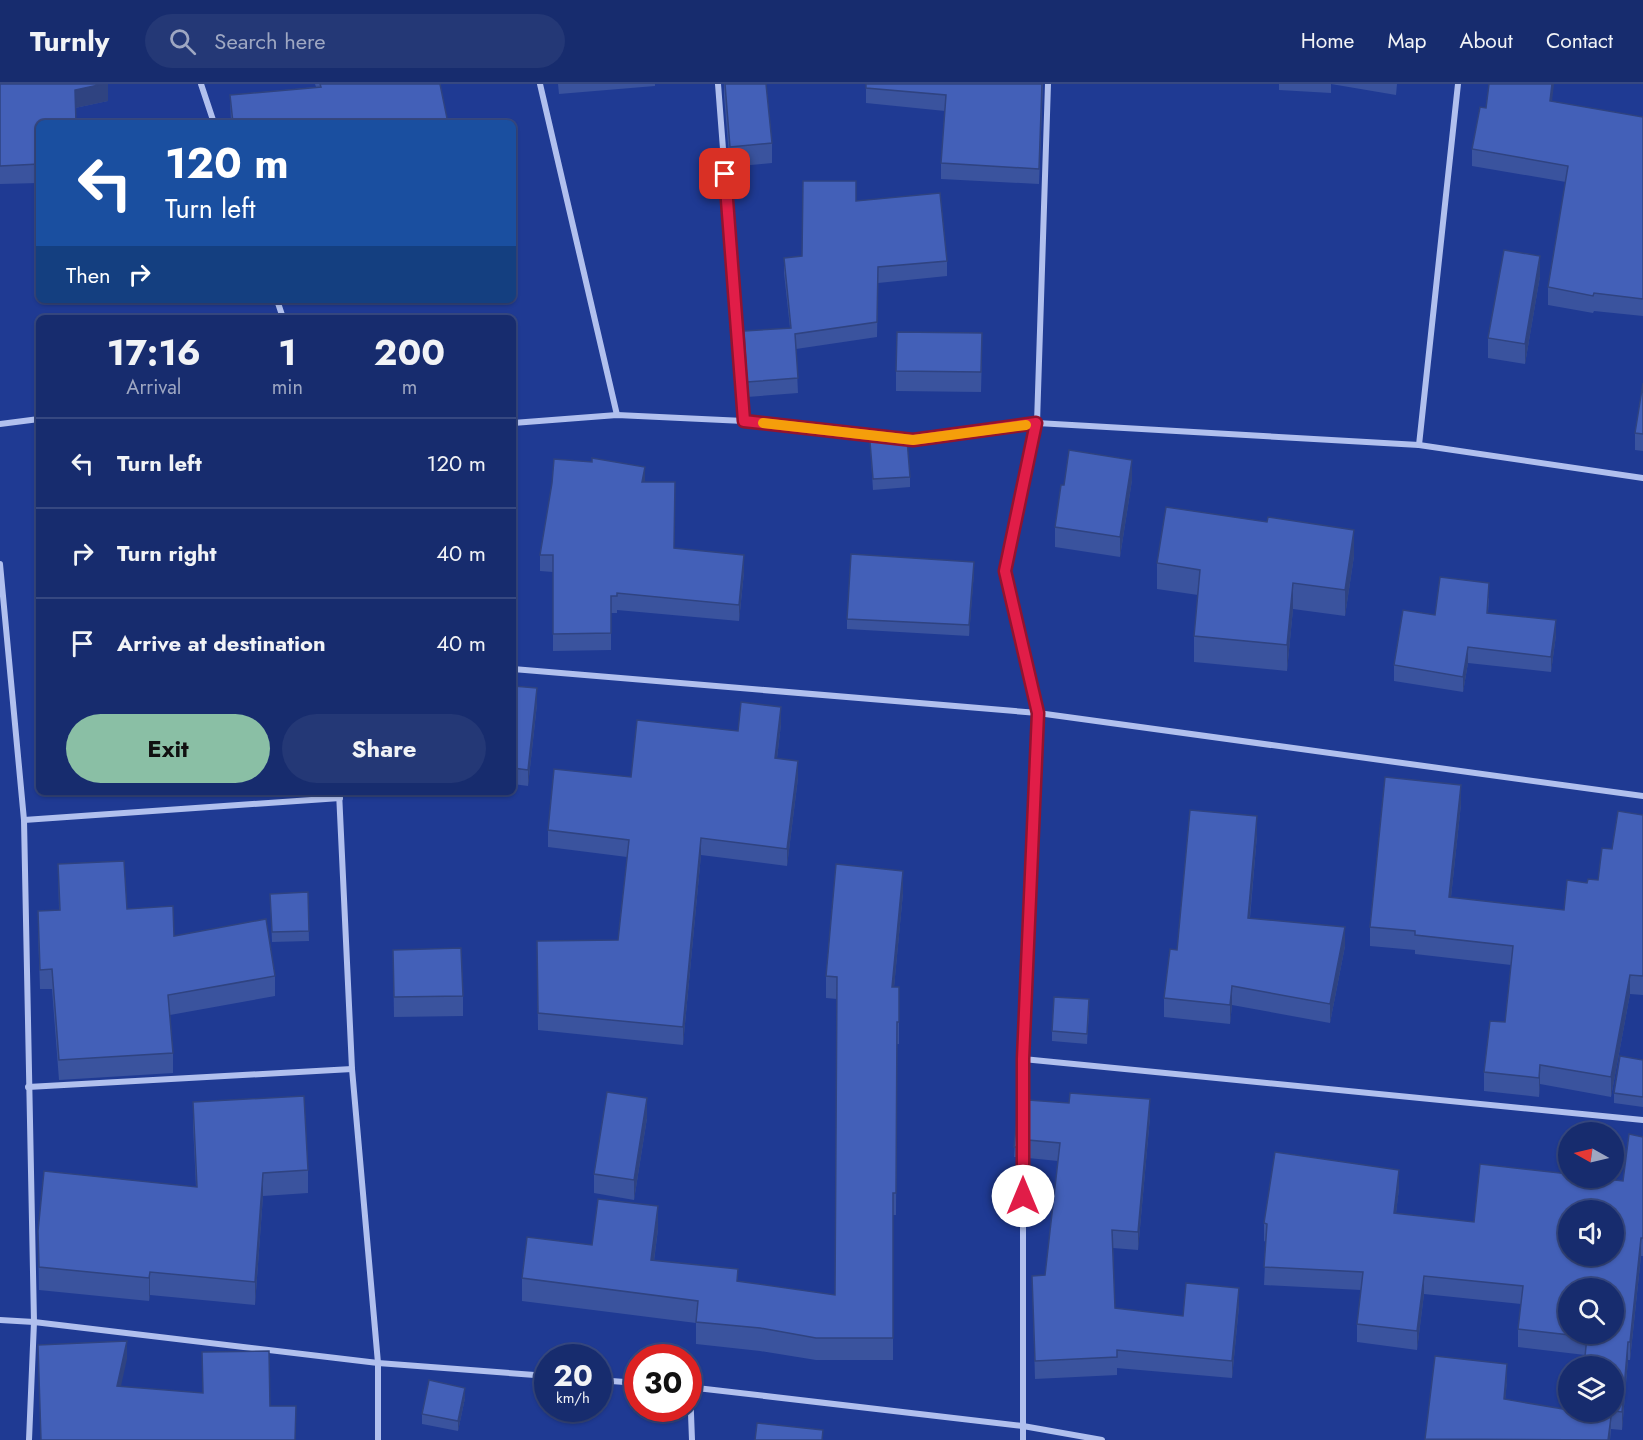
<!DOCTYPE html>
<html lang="en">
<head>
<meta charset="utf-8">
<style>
	body { margin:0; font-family:Jost,sans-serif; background:#243876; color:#f1f3f6; height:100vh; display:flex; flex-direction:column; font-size:22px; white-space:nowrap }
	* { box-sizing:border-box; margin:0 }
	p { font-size:20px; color:#9ea7c2 }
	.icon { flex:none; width:33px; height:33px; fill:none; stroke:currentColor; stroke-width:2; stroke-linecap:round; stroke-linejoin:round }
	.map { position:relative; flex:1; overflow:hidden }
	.sheet { position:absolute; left:36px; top:231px; width:480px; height:480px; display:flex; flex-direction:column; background:#172c6e; border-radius:9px; box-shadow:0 2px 4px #0004,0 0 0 2px #364881 }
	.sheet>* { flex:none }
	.hud { position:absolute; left:36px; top:36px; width:480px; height:183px; border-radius:9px; box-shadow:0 2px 4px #0004,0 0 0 2px #364881; background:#1a4fa0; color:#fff; overflow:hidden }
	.needle { width:39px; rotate:278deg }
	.buttons { position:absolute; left:1558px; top:1038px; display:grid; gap:12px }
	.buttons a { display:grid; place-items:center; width:66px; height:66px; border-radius:50%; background:#172c6e; box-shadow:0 2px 4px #0004,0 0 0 2px #364881; font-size:30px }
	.speed { position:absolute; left:534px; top:1260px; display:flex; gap:12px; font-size:30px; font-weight:700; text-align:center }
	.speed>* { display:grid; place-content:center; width:78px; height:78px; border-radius:50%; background:#172c6e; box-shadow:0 2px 4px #0004,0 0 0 2px #364881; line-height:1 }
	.speed small { font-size:15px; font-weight:400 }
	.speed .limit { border:9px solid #d22; background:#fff; color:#111 }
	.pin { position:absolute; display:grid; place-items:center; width:51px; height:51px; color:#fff; margin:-26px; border-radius:12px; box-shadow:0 3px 9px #0006 }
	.me { position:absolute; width:66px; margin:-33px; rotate:0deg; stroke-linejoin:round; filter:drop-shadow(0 0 4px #0008) }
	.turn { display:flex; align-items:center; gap:21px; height:126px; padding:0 30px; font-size:27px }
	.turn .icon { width:78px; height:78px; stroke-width:2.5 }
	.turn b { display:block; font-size:42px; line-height:51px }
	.then { display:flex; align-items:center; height:57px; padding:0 30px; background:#0003; gap:12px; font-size:22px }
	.eta { display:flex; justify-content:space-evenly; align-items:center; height:102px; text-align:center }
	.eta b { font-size:36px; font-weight:700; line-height:42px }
	.primary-button { display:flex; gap:12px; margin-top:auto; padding:12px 30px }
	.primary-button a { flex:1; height:69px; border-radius:36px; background:#8abfa5; color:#111; font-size:24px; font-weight:700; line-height:69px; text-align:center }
	.primary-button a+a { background:#243876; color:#f1f3f6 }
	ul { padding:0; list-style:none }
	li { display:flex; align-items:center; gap:18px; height:90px; padding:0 30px; border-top:2px solid #364881 }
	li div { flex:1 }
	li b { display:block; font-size:22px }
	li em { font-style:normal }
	header { display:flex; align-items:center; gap:36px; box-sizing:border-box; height:84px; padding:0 30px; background:#172c6e; border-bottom:2px solid #364881 }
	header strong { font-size:28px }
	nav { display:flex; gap:33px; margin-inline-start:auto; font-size:21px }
	.search { width:420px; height:54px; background:#243876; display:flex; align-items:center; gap:15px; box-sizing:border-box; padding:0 21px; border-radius:33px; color:#9ea7c2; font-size:22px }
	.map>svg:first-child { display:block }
</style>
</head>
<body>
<header>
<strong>Turnly</strong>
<div class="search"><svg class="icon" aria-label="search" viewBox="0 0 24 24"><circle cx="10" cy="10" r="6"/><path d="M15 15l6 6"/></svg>Search here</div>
<nav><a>Home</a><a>Map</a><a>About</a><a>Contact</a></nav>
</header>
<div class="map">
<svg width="1643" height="1356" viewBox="0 0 1643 1356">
	<rect width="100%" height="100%" fill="#1f3a93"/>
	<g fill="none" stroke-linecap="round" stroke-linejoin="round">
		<!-- minor -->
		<g stroke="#b1c0ee" stroke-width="6">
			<polyline points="201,0 214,39"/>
			<polyline points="540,0 617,331"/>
			<polyline points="718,0 744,337"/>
			<polyline points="277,216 283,234"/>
			<polyline points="513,339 617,331 744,337 913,356 1037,339 1419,361 1643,394"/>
			<polyline points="0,340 39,335"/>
			<polyline points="1419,361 1458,0"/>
			<polyline points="0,480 24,736 34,1238 29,1356"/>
			<polyline points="513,585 1038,629 1643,712"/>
			<polyline points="339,708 352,985 378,1279 378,1356"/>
			<polyline points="24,736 340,714"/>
			<polyline points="1023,975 1643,1036"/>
			<polyline points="28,1003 352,985"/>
			<polyline points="0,1236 34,1238 378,1279 548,1292"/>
			<polyline points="598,1296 638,1299"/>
			<polyline points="688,1303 1023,1342 1102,1356"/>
			<polyline points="690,1303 692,1356"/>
			<polyline points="1023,1356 1023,975 1038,629 1005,487 1037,339 1048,0"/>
		</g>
	</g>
	<!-- wall -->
	<g fill="#3a539e">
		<polygon points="0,0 108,0 108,17 75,24 39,39 39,99 0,100"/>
		<polygon points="315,0 440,0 448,39 231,39 230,11 316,3"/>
		<polygon points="558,0 655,0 655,2 559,10"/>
		<polygon points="724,0 766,0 772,59 772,79 730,83 724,12"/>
		<polygon points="866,0 1043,0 1039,100 941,95 941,79 945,27 866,19"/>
		<polygon points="1279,0 1397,0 1396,11 1331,0 1331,9 1279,6"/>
		<polygon points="1552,18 1643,33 1643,232 1594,227 1593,229 1548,221 1548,203 1566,98 1472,82 1472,65 1486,24"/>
		<polygon points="856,117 947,177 947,192 878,199 877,253 796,265 798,309 747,313 744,263 744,247 790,244 784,189 784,174 802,172"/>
		<polygon points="1540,192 1525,280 1488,274 1488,254"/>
		<polygon points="982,268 981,308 896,307 896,287"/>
		<polygon points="1643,299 1643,367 1635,366 1635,349"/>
		<polygon points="870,358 910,393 910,403 873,406"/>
		<polygon points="1132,396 1120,473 1055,463 1055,443"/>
		<polygon points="645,398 674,464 744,488 739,537 617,526 617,529 611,529 611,566 553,567 553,488 540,487 540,471"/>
		<polygon points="1354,472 1345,532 1293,525 1287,587 1194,578 1194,552 1198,511 1157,505 1157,479"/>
		<polygon points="974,488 969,552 847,545 847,535"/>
		<polygon points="1489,514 1488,529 1556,551 1551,588 1468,579 1463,608 1394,597 1394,581 1435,531"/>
		<polygon points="513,602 537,620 528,702 513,700"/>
		<polygon points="781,640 777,674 798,694 787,782 701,771 683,961 538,946 537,857 618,856 627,773 548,763 548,746 631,693 738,647"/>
		<polygon points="1461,720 1451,813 1564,826 1587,799 1598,796 1612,765 1643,731 1643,911 1630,910 1611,1013 1540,1000 1539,1013 1484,1007 1484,988 1505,938 1511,881 1415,870 1415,866 1370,862 1370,843"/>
		<polygon points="1257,751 1250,834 1345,862 1330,939 1232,921 1230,940 1164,933 1164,914 1177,866"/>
		<polygon points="58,780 127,825 174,852 275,892 275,912 170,931 173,969 173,989 59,996 52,905 40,905 38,846 38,827 59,826"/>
		<polygon points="308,808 309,857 272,858 270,810"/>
		<polygon points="903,809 894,903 899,925 899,960 897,960 896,1131 893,1131 893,1276 816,1276 760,1267 696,1260 696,1239 522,1217 522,1194 592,1161 658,1145 654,1177 738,1197 835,1211 837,915 826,914 826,892"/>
		<polygon points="393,866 463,912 463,932 394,933"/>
		<polygon points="1089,925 1087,960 1052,957 1052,947"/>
		<polygon points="1643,976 1643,1023 1614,1019 1614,1009"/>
		<polygon points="1028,1016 1150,1033 1138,1166 1113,1164 1115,1224 1183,1232 1239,1222 1232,1294 1117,1284 1117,1291 1035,1295 1032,1192 1045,1191 1058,1077 1028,1074"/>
		<polygon points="193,1018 308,1086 308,1109 263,1112 255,1221 150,1211 149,1217 39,1206 38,1147 196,1103 193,1041"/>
		<polygon points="1018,1022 1018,1073 1014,1073"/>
		<polygon points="647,1034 634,1116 594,1109 594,1090"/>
		<polygon points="1643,1053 1643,1172 1641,1172 1630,1276 1628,1276 1622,1346 1611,1345 1610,1356 1425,1356 1435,1272 1507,1297 1505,1316 1581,1328 1614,1328 1585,1271 1518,1263 1518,1245 1521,1220 1424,1210 1417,1266 1357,1258 1357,1240 1361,1206 1264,1201 1266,1158 1264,1157 1264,1139 1399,1104 1396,1129 1474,1138 1623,1097"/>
		<polygon points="465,1314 458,1347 422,1340 422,1330"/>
	</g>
	<!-- shaded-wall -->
	<g fill="#2f4381">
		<polygon points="103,0 108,0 108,17 75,24 75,6"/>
		<polygon points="1552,0 1554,0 1550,35 1550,17"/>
		<polygon points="1540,172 1540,192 1525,280 1525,260"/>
		<polygon points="1132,376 1132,396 1120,473 1120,453"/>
		<polygon points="645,383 645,400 642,398"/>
		<polygon points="1354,446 1354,472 1345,532 1345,506"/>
		<polygon points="744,471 744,488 739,537 739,521"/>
		<polygon points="974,478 974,488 969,552 969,541"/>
		<polygon points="1293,499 1293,525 1287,587 1287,561"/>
		<polygon points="1556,536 1556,551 1551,588 1551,573"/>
		<polygon points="1468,563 1468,579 1463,608 1463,593"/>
		<polygon points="537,604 537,620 528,702 528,686"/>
		<polygon points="781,623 781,640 775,691 775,674"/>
		<polygon points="798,677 798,694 787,782 787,765"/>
		<polygon points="1461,701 1461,720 1449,832 1449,813"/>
		<polygon points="1257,732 1257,751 1248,853 1248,834"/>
		<polygon points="701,754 701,771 683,961 683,943"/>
		<polygon points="903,787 903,809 892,925 892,903"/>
		<polygon points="1345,843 1345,862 1330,939 1330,920"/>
		<polygon points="1630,891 1630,910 1611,1013 1611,993"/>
		<polygon points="1232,902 1232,921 1230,940 1230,921"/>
		<polygon points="1540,981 1540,1000 1539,1013 1539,994"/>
		<polygon points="647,1014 647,1034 634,1116 634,1096"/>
		<polygon points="1150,1015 1150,1033 1138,1166 1138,1148"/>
		<polygon points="1399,1086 1399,1104 1394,1147 1394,1129"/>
		<polygon points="263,1089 263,1112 255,1221 255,1198"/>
		<polygon points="658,1122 658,1145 651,1199 651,1176"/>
		<polygon points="1641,1154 1641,1172 1630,1276 1630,1258"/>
		<polygon points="150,1188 150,1211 149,1217 149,1194"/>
		<polygon points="1424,1192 1424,1210 1417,1266 1417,1247"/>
		<polygon points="1239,1204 1239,1222 1232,1294 1232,1277"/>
		<polygon points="127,1257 127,1275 117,1320 117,1302"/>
		<polygon points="1628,1258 1628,1276 1622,1346 1622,1328"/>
		<polygon points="1507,1280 1507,1297 1504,1332 1504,1315"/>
		<polygon points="465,1304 465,1314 458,1347 458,1337"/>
		<polygon points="1611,1333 1610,1356 1608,1356"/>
	</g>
	<!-- building -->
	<g fill="#4360b8" stroke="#2f4381" stroke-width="1.5" fill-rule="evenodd">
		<polygon points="0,0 103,0 75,6 76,39 39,39 39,80 0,82"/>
		<polygon points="320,0 440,0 448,39 233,39 230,11 321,3"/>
		<polygon points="725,0 766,0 772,59 730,63"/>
		<polygon points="866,0 1042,0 1039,85 941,79 946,11 866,4"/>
		<polygon points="1489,0 1552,0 1550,17 1643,33 1643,215 1594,209 1593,212 1548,203 1568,82 1472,65 1480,23 1486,24"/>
		<polygon points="803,97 856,97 856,117 940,109 947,177 878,183 877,238 795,250 798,294 747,298 744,247 791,244 784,174 802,172"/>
		<polygon points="1504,166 1540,172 1525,260 1488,254"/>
		<polygon points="897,248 982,249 981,288 896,287"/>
		<polygon points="1643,299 1643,350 1635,349"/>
		<polygon points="907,355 910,393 873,395 870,358"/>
		<polygon points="1069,366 1132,376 1120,453 1055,443 1061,401 1064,401"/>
		<polygon points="592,374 645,383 642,398 675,398 674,464 744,471 739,521 617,509 617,512 611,512 611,549 553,550 553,471 540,471 552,399 554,375 592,378"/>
		<polygon points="1166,423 1267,438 1268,433 1354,446 1345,506 1293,499 1287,561 1194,552 1200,486 1157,479"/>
		<polygon points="851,470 974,478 969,541 847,535"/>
		<polygon points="1440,493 1489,499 1487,529 1556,536 1551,573 1468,563 1463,593 1394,581 1403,526 1435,531"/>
		<polygon points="513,602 537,604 528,686 513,684"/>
		<polygon points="741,618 781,623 775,674 798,677 787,765 701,754 683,943 538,929 537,857 618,856 629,756 548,746 554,685 631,693 637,636 738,647"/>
		<polygon points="1385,693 1461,701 1449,813 1564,826 1567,796 1587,799 1588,795 1598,796 1602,764 1612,765 1618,727 1643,731 1643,892 1630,891 1611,993 1540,981 1539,994 1484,988 1490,937 1505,938 1513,862 1415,851 1415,847 1370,843"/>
		<polygon points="1190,726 1257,732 1248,834 1345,843 1330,920 1232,902 1230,921 1164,914 1170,865 1177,866"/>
		<polygon points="124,777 127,825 173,822 174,852 266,835 275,892 168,911 173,969 59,976 52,885 40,886 38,827 60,826 58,780"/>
		<polygon points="836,780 903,787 892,903 899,903 899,938 897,938 896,1109 893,1109 893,1254 816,1254 760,1244 696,1238 698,1217 522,1194 527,1153 592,1161 598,1115 658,1122 651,1176 738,1185 737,1197 835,1211 837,893 826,892"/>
		<polygon points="308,808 309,847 272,848 270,810"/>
		<polygon points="461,864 463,912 394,913 393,866"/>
		<polygon points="1054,913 1089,915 1087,950 1052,947"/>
		<polygon points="1620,972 1643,976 1643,1013 1614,1009"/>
		<polygon points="607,1008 647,1014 634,1096 594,1090"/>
		<polygon points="1070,1009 1150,1015 1138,1148 1112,1146 1115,1224 1183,1232 1186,1199 1239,1204 1232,1277 1117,1266 1117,1273 1035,1277 1032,1192 1045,1191 1060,1059 1028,1056 1028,1016 1069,1019"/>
		<polygon points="304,1012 308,1086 263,1089 255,1198 150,1188 149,1194 39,1183 38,1147 44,1087 197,1103 193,1018"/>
		<polygon points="1018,1022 1018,1063 1014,1063"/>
		<path d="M 1629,1050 L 1643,1053 L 1643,1154 L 1641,1154 L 1630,1258 L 1628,1258 L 1622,1328 L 1614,1327 L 1614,1282 L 1584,1282 L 1587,1253 L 1518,1245 L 1523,1202 L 1424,1192 L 1417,1247 L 1357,1240 L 1363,1188 L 1264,1183 L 1267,1140 L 1264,1139 L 1275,1068 L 1399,1086 L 1394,1129 L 1474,1138 L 1480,1080 L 1569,1090 L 1569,1094 L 1597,1094 L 1623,1097 ZM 1569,1126 L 1614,1126 L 1614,1172 L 1569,1172 ZM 1569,1204 L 1614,1204 L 1614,1250 L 1569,1250 Z"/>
		<polygon points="127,1257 117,1302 203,1309 202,1268 269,1267 270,1322 296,1322 295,1356 41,1356 38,1261"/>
		<polygon points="1435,1272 1507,1280 1504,1315 1569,1326 1569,1328 1577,1328 1611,1333 1608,1356 1425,1355"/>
		<polygon points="429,1296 465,1304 458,1337 422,1330"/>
		<polygon points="757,1339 823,1346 822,1356 755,1356"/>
	</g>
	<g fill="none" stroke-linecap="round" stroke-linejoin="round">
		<defs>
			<polyline id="route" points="725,90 744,337 913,356 1036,339 1005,487 1038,629 1023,975 1023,1112"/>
		</defs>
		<!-- route casing -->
		<use href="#route" stroke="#92132f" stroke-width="15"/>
		<!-- route -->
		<use href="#route" stroke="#e11d48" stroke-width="10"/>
		<!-- slow -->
		<polyline stroke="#f59e0b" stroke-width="10" points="763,339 913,356 1026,341"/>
	</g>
</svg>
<div class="buttons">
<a><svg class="needle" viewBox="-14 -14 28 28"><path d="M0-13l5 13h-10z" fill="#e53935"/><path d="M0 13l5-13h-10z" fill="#9ea7c2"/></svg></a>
<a><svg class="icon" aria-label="sound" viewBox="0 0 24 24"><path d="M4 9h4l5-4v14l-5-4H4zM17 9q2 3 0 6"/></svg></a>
<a><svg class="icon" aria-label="search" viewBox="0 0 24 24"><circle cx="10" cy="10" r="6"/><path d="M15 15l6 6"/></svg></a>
<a><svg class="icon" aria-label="layers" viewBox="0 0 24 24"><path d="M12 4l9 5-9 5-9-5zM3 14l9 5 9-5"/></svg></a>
</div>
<div class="speed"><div>20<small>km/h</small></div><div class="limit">30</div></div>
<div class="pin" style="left:725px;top:90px;background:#d93025"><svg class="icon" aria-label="arrive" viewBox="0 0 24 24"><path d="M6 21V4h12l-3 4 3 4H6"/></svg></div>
<svg class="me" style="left:1023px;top:1112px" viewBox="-20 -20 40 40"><circle r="19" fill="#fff"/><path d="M0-13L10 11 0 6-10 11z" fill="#e11d48"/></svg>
<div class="hud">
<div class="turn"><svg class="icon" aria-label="left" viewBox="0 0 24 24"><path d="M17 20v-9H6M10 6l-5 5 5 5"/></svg><div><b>120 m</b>Turn left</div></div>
<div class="then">Then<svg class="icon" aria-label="right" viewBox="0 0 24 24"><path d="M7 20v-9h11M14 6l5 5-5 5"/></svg></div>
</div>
<section class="sheet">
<div class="eta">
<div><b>17:16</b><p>Arrival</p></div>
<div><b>1</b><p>min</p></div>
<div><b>200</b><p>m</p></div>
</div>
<ul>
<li><svg class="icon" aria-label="left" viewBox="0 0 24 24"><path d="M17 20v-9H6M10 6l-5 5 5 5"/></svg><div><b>Turn left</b></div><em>120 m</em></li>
<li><svg class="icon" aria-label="right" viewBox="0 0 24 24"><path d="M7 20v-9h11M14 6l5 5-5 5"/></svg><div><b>Turn right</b></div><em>40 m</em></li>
<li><svg class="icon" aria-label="arrive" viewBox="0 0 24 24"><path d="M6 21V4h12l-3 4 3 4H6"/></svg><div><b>Arrive at destination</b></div><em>40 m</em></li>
</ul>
<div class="primary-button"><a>Exit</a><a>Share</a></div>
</section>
</div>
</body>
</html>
